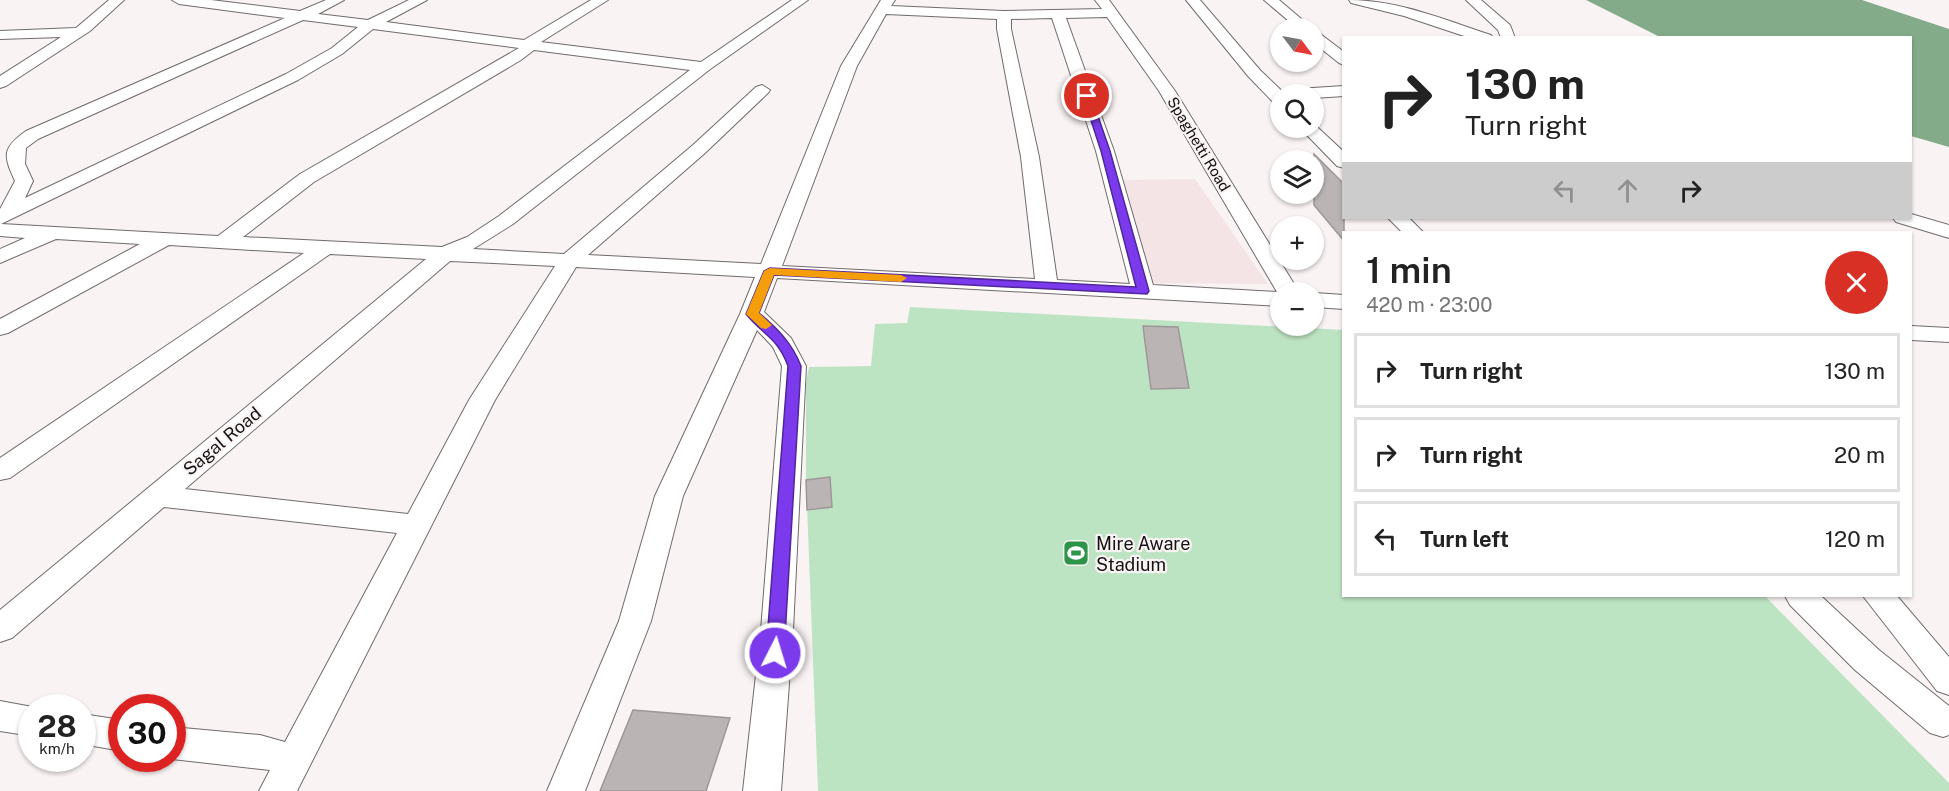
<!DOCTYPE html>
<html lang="en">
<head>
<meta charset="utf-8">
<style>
	body { margin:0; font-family:"Public Sans",sans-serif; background:#f6f6f6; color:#222; height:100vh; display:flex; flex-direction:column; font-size:22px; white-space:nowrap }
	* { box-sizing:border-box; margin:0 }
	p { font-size:20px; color:#767676 }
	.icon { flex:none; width:33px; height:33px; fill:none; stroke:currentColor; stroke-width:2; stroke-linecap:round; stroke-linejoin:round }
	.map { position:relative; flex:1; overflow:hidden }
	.panel { position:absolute; left:1342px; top:231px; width:570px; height:366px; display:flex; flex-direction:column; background:#fff; border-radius:0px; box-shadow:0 2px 4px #0004 }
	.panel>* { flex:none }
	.guide { position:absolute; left:1342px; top:36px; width:570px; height:183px; border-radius:0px; box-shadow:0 2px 4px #0004; background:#fff; color:#222; overflow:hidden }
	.needle { width:39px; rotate:122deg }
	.buttons { position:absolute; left:1270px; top:18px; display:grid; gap:12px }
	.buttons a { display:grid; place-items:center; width:54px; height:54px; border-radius:50%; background:#fff; box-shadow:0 2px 4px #0004; font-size:30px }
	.speed { position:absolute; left:18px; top:694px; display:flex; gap:12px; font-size:30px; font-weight:700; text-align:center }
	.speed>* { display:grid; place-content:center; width:78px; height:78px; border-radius:50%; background:#fff; box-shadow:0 2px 4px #0004; line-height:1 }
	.speed small { font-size:15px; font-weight:400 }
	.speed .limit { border:9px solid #d22; background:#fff; color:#111 }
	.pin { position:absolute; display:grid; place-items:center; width:51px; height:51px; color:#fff; margin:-26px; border:3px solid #fff; border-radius:50%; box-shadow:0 2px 6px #0007 }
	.me { position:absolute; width:66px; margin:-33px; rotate:5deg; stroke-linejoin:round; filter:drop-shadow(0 0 4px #0008) }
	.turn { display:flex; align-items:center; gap:21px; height:126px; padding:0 24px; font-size:27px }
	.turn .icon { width:78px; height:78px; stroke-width:2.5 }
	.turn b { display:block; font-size:42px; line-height:51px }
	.lanes { display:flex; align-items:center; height:57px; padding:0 24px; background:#0003; justify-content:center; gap:30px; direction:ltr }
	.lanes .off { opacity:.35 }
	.round { display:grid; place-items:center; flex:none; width:63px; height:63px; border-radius:32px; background:#f6f6f6 }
	.head { display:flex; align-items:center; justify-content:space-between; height:102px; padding:0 24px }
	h1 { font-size:36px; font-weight:600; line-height:45px }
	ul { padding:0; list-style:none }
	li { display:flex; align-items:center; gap:18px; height:75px; margin:0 12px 9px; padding:0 12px; border:3px solid #e0e0e0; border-radius:0px }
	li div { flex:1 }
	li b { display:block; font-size:22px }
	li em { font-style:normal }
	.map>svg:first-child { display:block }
</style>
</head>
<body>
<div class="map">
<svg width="1949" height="791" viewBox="0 0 1949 791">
	<rect width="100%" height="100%" fill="#faf3f4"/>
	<!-- built -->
	<polygon fill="#f4e4e6" points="1195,179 1268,284 1146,283 1117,180"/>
	<!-- green -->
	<polygon fill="#bde4c2" points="910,307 1344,330 1344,596 1765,596 1949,783 1949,791 818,791 806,480 806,382 809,367 871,366 875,324 907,323"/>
	<!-- water -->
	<polygon fill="#83ab89" points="1586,0 1862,0 1949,29 1949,147 1911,136 1911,38 1660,37"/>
	<!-- building -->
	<g fill="#bab4b4" stroke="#9e9798" stroke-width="1.5">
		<polygon points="1314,154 1344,184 1344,241 1314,205"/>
		<polygon points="1143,326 1178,327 1189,388 1151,389"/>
		<polygon points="830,477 832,507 807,510 806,480"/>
		<polygon points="633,710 730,718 706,791 600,791"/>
	</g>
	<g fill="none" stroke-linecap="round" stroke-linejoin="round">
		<defs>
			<g id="minor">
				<polygon points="109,0 124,0 90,31 6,86 0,88 0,76 61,37 0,39 0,31 76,28"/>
				<path d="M 172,0 L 211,0 L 300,11 L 326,0 L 344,0 L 318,14 L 368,20 L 409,0 L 427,0 L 386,22 L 524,40 L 591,0 L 608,0 L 541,42 L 701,62 L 792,0 L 808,0 L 709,70 L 513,224 L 473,249 L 564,254 L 693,145 L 756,87 L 762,85 L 770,90 L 768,93 L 705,153 L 588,255 L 761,264 L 841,66 L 881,0 L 895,0 L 891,6 L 1004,11 L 1102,9 L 1095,0 L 1109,0 L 1175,91 L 1299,292 L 1281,292 L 1281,306 L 777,278 L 764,312 L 791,338 L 806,366 L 793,630 L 781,791 L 743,791 L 761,630 L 782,366 L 773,347 L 757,330 L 683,496 L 651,621 L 585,791 L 547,791 L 619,621 L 655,496 L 740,314 L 755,277 L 576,267 L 495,400 L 297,791 L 259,791 L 270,770 L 172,759 L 172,727 L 260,735 L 285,742 L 397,533 L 164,507 L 12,638 L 0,642 L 0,610 L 426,259 L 330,254 L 10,478 L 0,480 L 0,458 L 304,253 L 169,245 L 8,333 L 0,335 L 0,319 L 140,244 L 56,239 L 0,263 L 0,249 L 25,238 L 0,236 L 0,209 L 15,181 C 3,155 2,148 26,131 L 285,18 L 179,4 ZM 886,14 L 997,19 L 997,29 L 1021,157 L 1035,279 L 782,266 L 857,66 ZM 1107,17 L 1159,91 L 1277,292 L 1153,285 L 1114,151 L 1066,18 ZM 1052,18 L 1096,151 L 1130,284 L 1057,280 L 1039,157 L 1011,29 L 1011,19 ZM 303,20 L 358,27 L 332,48 L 286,74 L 25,198 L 33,181 L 25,164 L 26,148 L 38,139 ZM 373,29 L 519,48 L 300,174 L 218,236 L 1,224 L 298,80 L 342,54 ZM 534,50 L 690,70 L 499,216 L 467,237 L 442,247 L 243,237 L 314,182 L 521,60 ZM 450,261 L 555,266 L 469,400 L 408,514 L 185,489 Z"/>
				<polygon points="1186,0 1200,0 1260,70 1285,94 1281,94 1281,105 1275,104 1248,76"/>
				<polygon points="1264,0 1279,0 1312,28 1297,28"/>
				<path d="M 1349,0 C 1398,0 1445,20 1491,35 L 1493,38 L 1470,38 L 1404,16 L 1351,3 Z"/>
				<polygon points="1466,0 1481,0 1510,25 1515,38 1501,38 1498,30"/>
				<polygon points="1314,32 1319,33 1344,52 1344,65 1339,63 1314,43"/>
				<polygon points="1344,86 1344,96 1314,98 1314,94 1289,94 1297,89"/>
				<polygon points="1314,124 1344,152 1344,168 1337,166 1300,128 1314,128"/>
				<polygon points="1911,214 1949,225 1949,238 1896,222 1893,218 1911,218"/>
				<polygon points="1388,218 1409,218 1423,232 1402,232"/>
				<polygon points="1314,293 1344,295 1344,309 1314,307"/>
				<polygon points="1911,326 1949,328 1949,342 1911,340"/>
				<polygon points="1785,596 1821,596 1879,650 1949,706 1949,735 1943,737 1930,733 1855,670 1790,605"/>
				<polygon points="1863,596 1897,596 1949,657 1949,695 1937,691"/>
				<polygon points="0,701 38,708 32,708 32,736 0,731"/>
				<polygon points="82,714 122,720 122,751 82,744"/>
			</g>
		</defs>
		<!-- minor casing -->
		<use href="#minor" stroke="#716b6b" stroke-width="2"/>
		<!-- minor -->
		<use href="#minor" fill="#fff" fill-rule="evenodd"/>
	</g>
	<!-- route -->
	<path fill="#7c3aed" stroke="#51269a" stroke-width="1.5" d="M 1087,93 L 1091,96 L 1110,151 L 1149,291 L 1147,294 L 774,275 L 759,313 C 778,329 792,343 801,366 L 784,653 L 781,658 L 775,660 L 769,658 L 766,653 L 788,366 C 777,337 764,336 746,314 L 764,271 L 770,268 L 1136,287 L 1101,151 L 1083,96 Z"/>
	<!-- slow -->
	<polygon fill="#f59e0b" points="770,268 901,275 907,278 901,282 774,275 759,313 772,325 766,329 761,328 746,314 764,271"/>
	<!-- icons -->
	<defs>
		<symbol id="stadium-square" viewBox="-11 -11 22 22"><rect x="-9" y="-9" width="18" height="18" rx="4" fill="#2d944a" stroke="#faf3f4"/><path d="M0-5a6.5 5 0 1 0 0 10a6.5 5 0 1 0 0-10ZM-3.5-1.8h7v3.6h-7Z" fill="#fff"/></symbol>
	</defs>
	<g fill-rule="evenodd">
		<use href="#stadium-square" x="1061" y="538" width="30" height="30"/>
	</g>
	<g text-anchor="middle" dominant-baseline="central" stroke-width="4.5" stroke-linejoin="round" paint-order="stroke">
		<!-- far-street labels -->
		<g font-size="15" fill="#151213" stroke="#faf3f4">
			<text transform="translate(1199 144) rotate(59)">Spaghetti Road</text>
		</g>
		<!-- street labels -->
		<g font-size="18" fill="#151213" stroke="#faf3f4">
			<text transform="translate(222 441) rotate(-40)">Sagal Road</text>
		</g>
		<!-- poi labels -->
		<g font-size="18" fill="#151213" stroke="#faf3f4" text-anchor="start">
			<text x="1096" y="543">Mire Aware<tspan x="1096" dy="21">Stadium</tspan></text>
		</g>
	</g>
</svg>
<div class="buttons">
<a><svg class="needle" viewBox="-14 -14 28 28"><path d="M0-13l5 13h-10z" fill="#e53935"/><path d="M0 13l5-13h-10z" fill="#767676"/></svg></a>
<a><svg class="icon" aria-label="search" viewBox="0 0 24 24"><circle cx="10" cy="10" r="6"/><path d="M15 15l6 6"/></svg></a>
<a><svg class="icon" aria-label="layers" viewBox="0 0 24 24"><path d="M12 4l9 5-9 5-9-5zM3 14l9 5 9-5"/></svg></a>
<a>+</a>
<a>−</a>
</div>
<div class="speed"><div>28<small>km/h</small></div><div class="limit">30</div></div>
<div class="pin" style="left:1087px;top:96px;background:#d93025"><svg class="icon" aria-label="arrive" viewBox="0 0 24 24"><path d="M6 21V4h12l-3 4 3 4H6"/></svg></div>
<svg class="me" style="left:775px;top:653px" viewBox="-20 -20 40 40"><circle r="17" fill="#7c3aed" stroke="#fff" stroke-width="3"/><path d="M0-11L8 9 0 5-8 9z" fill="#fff"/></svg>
<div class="guide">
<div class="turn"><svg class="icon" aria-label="right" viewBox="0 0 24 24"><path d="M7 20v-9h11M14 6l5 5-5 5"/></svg><div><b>130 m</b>Turn right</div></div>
<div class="lanes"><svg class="icon off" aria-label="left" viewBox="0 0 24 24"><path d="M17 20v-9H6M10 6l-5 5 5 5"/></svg><svg class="icon off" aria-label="ahead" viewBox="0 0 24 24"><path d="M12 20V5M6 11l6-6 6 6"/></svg><svg class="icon" aria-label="right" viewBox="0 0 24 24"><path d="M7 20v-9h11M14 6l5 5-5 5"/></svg></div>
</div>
<section class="panel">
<div class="head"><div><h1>1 min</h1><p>420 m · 23:00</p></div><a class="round" style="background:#d93025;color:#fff"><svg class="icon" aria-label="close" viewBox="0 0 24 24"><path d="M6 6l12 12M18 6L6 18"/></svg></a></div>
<ul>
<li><svg class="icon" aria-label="right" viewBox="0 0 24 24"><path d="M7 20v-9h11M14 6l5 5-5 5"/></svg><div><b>Turn right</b></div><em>130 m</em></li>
<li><svg class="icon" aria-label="right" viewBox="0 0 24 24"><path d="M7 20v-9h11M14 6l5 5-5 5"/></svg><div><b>Turn right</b></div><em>20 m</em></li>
<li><svg class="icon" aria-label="left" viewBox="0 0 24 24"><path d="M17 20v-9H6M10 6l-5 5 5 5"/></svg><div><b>Turn left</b></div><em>120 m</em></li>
</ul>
</section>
</div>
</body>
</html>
